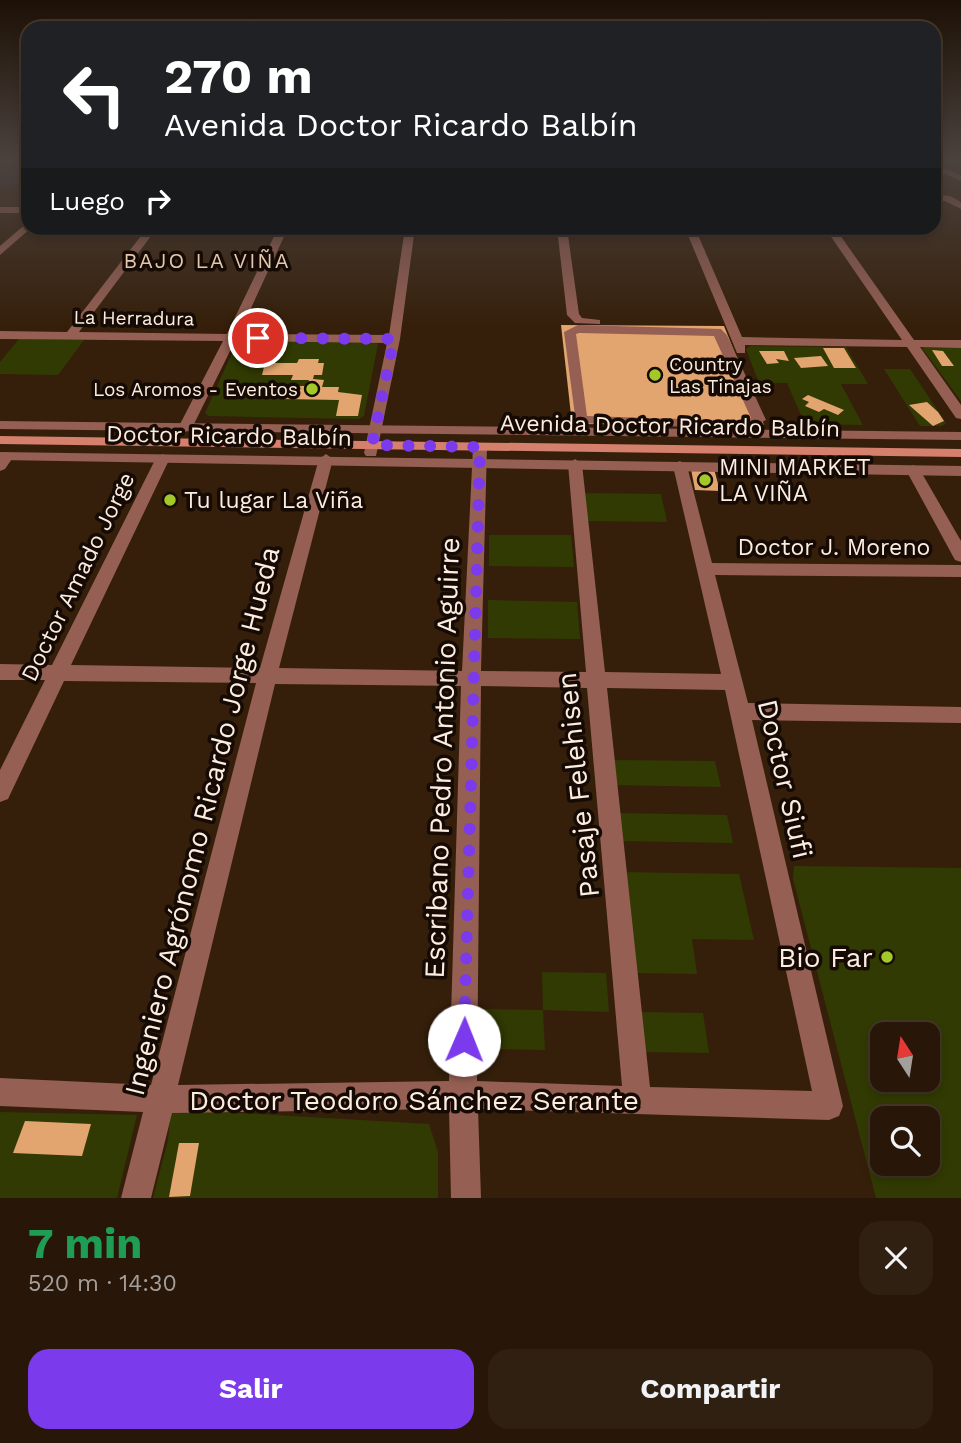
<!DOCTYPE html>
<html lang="es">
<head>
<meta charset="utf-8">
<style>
	body { margin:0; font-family:"Work Sans",sans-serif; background:#302012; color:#f1f3f6; height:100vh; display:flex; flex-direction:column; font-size:26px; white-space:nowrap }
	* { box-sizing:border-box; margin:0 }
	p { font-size:23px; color:#a59f9c }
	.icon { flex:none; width:38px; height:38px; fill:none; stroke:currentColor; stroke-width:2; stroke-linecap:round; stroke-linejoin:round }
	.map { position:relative; height:1198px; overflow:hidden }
	.side { display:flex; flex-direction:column; background:#281708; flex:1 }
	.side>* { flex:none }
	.hud { position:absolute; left:21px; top:21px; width:920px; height:214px; border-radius:21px; box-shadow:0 4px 10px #0003,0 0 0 2px #443629; background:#202124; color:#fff; overflow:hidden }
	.needle { width:46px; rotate:348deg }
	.tools { position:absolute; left:870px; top:1022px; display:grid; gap:14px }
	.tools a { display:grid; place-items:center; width:70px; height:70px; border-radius:14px; background:#281708; box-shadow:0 4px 10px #0003,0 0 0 2px #443629; font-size:35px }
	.pin { position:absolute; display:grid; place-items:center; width:60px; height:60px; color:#fff; margin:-30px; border:4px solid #fff; border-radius:50%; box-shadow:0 2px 7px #0007 }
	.me { position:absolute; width:77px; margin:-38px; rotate:1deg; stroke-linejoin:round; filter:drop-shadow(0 0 5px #0008) }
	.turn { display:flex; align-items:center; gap:24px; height:147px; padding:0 28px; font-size:32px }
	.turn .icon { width:91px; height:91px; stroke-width:2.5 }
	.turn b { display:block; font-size:49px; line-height:60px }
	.then { display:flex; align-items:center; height:66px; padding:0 28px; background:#0003; gap:14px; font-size:26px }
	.round { display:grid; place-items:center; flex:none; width:74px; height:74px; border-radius:21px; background:#302012 }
	.summary { display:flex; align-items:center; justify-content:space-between; height:119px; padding:0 28px }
	h1 { font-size:42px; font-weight:700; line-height:52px; color:#1e9e55 }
	.cta { display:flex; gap:14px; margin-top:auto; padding:14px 28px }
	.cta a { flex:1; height:80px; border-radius:21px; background:#7c3aed; color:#fff; font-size:28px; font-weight:700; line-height:80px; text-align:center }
	.cta a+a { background:#302012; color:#f1f3f6 }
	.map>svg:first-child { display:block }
</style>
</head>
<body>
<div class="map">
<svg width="961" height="1198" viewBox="0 0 961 1198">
	<rect width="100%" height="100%" fill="#351f0a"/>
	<!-- education -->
	<polygon fill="#342734" points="28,159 28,184 0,184 0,160"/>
	<!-- green -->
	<g fill="#313a02" fill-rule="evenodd">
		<polygon points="19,339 84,340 58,375 0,374 0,362"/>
		<polygon points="244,340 375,342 378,344 364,416 359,419 209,416 205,413 237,342"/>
		<polygon points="750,346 846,347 868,384 841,384 863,425 805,424 787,383 759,383 746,349"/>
		<polygon points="926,346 961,347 961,401 922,348"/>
		<polygon points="884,369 910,369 946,423 942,426 920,426"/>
		<polygon points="583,493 661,494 667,522 586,521"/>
		<polygon points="489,535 571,535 574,567 489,566"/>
		<polygon points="488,600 577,602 580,639 488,638"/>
		<polygon points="609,760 715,761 721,787 612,785"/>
		<polygon points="615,813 727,815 733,843 618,841"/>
		<path d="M 794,866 L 961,868 L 961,1198 L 876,1198 L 793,879 ZM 882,1034 L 928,1034 L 928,1080 L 882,1080 ZM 882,1118 L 928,1118 L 928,1164 L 882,1164 Z"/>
		<polygon points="621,872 739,874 754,940 692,939 697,974 633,973"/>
		<polygon points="542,972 606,973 609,1012 543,1010 545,1050 488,1049 477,1039 478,1009 543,1010"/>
		<polygon points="637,1012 703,1013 709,1053 641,1052"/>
		<polygon points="171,1109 429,1124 438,1152 438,1198 153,1198 168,1140"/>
		<polygon points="0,1112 137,1115 117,1198 0,1198"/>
	</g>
	<!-- building -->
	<g fill="#e3a56f">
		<polygon points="561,325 724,326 764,425 572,424"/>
		<polygon points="823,348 844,348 856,368 834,368"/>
		<polygon points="932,350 943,351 954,366 942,366"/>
		<polygon points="759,351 784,351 789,361 776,359 779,363 767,364"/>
		<polygon points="821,356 828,366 801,368 794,358"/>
		<polygon points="299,359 319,359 318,363 324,363 322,375 314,375 313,379 324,380 322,387 339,387 338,392 362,395 358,416 336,416 339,400 282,399 287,386 307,386 309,380 291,380 293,375 262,375 265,363 297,363"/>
		<polygon points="808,395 844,410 838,415 824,409 819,412 805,406 809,402 802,399"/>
		<polygon points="927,402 938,412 944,421 933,426 909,405"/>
		<polygon points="691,469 714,469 720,491 695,490"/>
		<polygon points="25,1121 91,1124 82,1156 13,1153"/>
		<polygon points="179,1143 199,1143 190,1196 169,1197"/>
	</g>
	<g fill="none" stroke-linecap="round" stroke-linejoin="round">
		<!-- minor -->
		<g fill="#955f53" fill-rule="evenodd">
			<polygon points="934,168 948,169 961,175 961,181 946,174 934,174"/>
			<polygon points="934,194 950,196 961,202 961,209 945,201 934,200"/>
			<rect x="0" y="207" width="28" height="6"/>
			<polygon points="28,222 28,228 31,228 0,255 0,246"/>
			<polygon points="147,228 157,228 79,332 227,334 278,228 288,228 239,334 389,335 405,228 415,228 400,339 376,456 366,456 364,453 387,343 235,341 192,428 185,432 178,428 223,341 0,339 0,331 67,332"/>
			<polygon points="557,228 567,228 579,314 582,318 600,320 600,324 575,323 567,315"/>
			<polygon points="685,228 695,228 742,337 902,340 825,228 835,228 914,340 961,340 961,348 920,347 961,405 961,419 956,418 907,347 745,345 745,353 737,353"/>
			<path d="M 578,325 L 721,329 L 727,335 L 766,420 L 748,429 L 576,423 L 564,332 ZM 579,333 L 714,336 L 751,418 L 746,421 L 587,416 L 576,334 Z"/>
			<path d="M 480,443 L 487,447 L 481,671 L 586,672 L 568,464 L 575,459 L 582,464 L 605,672 L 721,674 L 673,466 L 675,463 L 680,461 L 687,466 L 712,563 L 961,565 L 961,577 L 715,575 L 748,703 L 961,707 L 961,723 L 752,720 L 843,1106 L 839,1116 L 829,1120 L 478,1109 L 481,1198 L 451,1198 L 449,1109 L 172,1113 L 151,1198 L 121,1198 L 143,1112 L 0,1106 L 0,1078 L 151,1085 L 256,683 L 64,681 L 8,799 L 0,802 L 0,770 L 45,680 L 0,680 L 0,664 L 52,665 L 156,458 L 163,454 L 170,458 L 71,665 L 260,668 L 319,459 L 326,454 L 333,459 L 279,668 L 462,671 L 473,447 ZM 275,684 L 461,686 L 449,1081 L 178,1085 ZM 481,686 L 587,688 L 622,1086 L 477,1081 ZM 607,688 L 725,690 L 812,1091 L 650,1087 Z"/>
			<polygon points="7,452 14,456 5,469 0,471 0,455"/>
			<polygon points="913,465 920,470 961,541 961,562 955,560 906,470"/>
		</g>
		<!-- tertiary -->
		<g fill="#955f53" fill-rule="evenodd">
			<polygon points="0,421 961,432 961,440 0,429"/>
			<polygon points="0,452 961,466 961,476 0,460"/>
		</g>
		<!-- secondary -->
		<polygon fill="#d57f6d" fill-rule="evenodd" points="0,436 961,449 961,457 0,444"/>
	</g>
	<!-- sky -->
	<linearGradient id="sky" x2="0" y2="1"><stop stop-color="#1d1106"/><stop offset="0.49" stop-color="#4b423e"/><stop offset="1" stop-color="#4b423e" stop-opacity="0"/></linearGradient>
	<rect width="961" height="327" fill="url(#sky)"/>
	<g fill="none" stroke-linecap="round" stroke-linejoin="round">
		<!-- route -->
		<polyline stroke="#7c3aed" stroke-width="12" stroke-dasharray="0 21.6" points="258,338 394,339 372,445 480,447 464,1040"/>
	</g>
	<!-- markers -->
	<g fill="#a2c928" stroke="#150b04" stroke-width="2.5">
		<circle cx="655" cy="375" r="7"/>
		<circle cx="312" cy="389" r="7"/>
		<circle cx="705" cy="480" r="7"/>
		<circle cx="170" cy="500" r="7"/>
		<circle cx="887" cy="957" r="7"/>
	</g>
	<g text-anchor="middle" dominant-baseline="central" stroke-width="7" stroke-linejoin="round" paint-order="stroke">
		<!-- far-street labels -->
		<g font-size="19" fill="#fdede1" stroke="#150b04">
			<text transform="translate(134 318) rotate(1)">La Herradura</text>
		</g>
		<!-- far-poi labels -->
		<g font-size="19" fill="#fdede1" stroke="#150b04" text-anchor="start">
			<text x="669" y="364">Country<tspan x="669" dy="22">Las Tinajas</tspan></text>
			<text x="298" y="389" text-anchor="end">Los Aromos - Eventos</text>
		</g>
		<!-- far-neighbourhood labels -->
		<g font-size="21" letter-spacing="2" fill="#e4c7ae" stroke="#150b04">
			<text x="207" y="260">BAJO LA VIÑA</text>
		</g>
		<!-- street labels -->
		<g font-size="23" fill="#fdede1" stroke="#150b04">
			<text transform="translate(670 426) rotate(1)">Avenida Doctor Ricardo Balbín</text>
			<text transform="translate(229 436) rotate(1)">Doctor Ricardo Balbín</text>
			<text x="834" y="547">Doctor J. Moreno</text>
			<text transform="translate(78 577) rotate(-64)">Doctor Amado Jorge</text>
		</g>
		<!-- poi labels -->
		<g font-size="23" fill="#fdede1" stroke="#150b04" text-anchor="start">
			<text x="719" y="467">MINI MARKET<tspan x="719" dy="26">LA VIÑA</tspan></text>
			<text x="184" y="500">Tu lugar La Viña</text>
		</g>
		<!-- near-street labels -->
		<g font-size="28" fill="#fdede1" stroke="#150b04">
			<text transform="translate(442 758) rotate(-88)">Escribano Pedro Antonio Aguirre</text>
			<text transform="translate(785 779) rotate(77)">Doctor Siufi</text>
			<text transform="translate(578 785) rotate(-96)">Pasaje Felehisen</text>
			<text transform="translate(202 821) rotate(-76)">Ingeniero Agrónomo Ricardo Jorge Hueda</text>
			<text x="414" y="1100">Doctor Teodoro Sánchez Serante</text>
		</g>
		<!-- near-poi labels -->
		<g font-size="28" fill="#fdede1" stroke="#150b04" text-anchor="end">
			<text x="873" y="957">Bio Far</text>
		</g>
	</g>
</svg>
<div class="tools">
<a><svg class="needle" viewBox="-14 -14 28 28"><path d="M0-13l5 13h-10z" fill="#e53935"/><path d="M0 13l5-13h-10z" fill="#a59f9c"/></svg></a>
<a><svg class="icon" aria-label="search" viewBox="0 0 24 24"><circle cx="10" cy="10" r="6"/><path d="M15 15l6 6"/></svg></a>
</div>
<div class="pin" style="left:258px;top:338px;background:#d93025"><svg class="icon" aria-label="arrive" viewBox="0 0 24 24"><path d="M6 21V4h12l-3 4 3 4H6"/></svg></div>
<svg class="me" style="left:464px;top:1040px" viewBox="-20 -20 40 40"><circle r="19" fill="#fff"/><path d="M0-13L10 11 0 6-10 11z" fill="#7c3aed"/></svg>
<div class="hud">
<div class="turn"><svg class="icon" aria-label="left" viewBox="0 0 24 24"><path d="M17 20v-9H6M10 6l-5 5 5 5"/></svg><div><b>270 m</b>Avenida Doctor Ricardo Balbín</div></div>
<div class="then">Luego<svg class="icon" aria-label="right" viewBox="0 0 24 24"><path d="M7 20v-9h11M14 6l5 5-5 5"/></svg></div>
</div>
</div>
<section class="side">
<div class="summary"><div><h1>7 min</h1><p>520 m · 14:30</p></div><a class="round"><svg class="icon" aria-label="close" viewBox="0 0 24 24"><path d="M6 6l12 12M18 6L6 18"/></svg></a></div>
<div class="cta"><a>Salir</a><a>Compartir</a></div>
</section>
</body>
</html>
